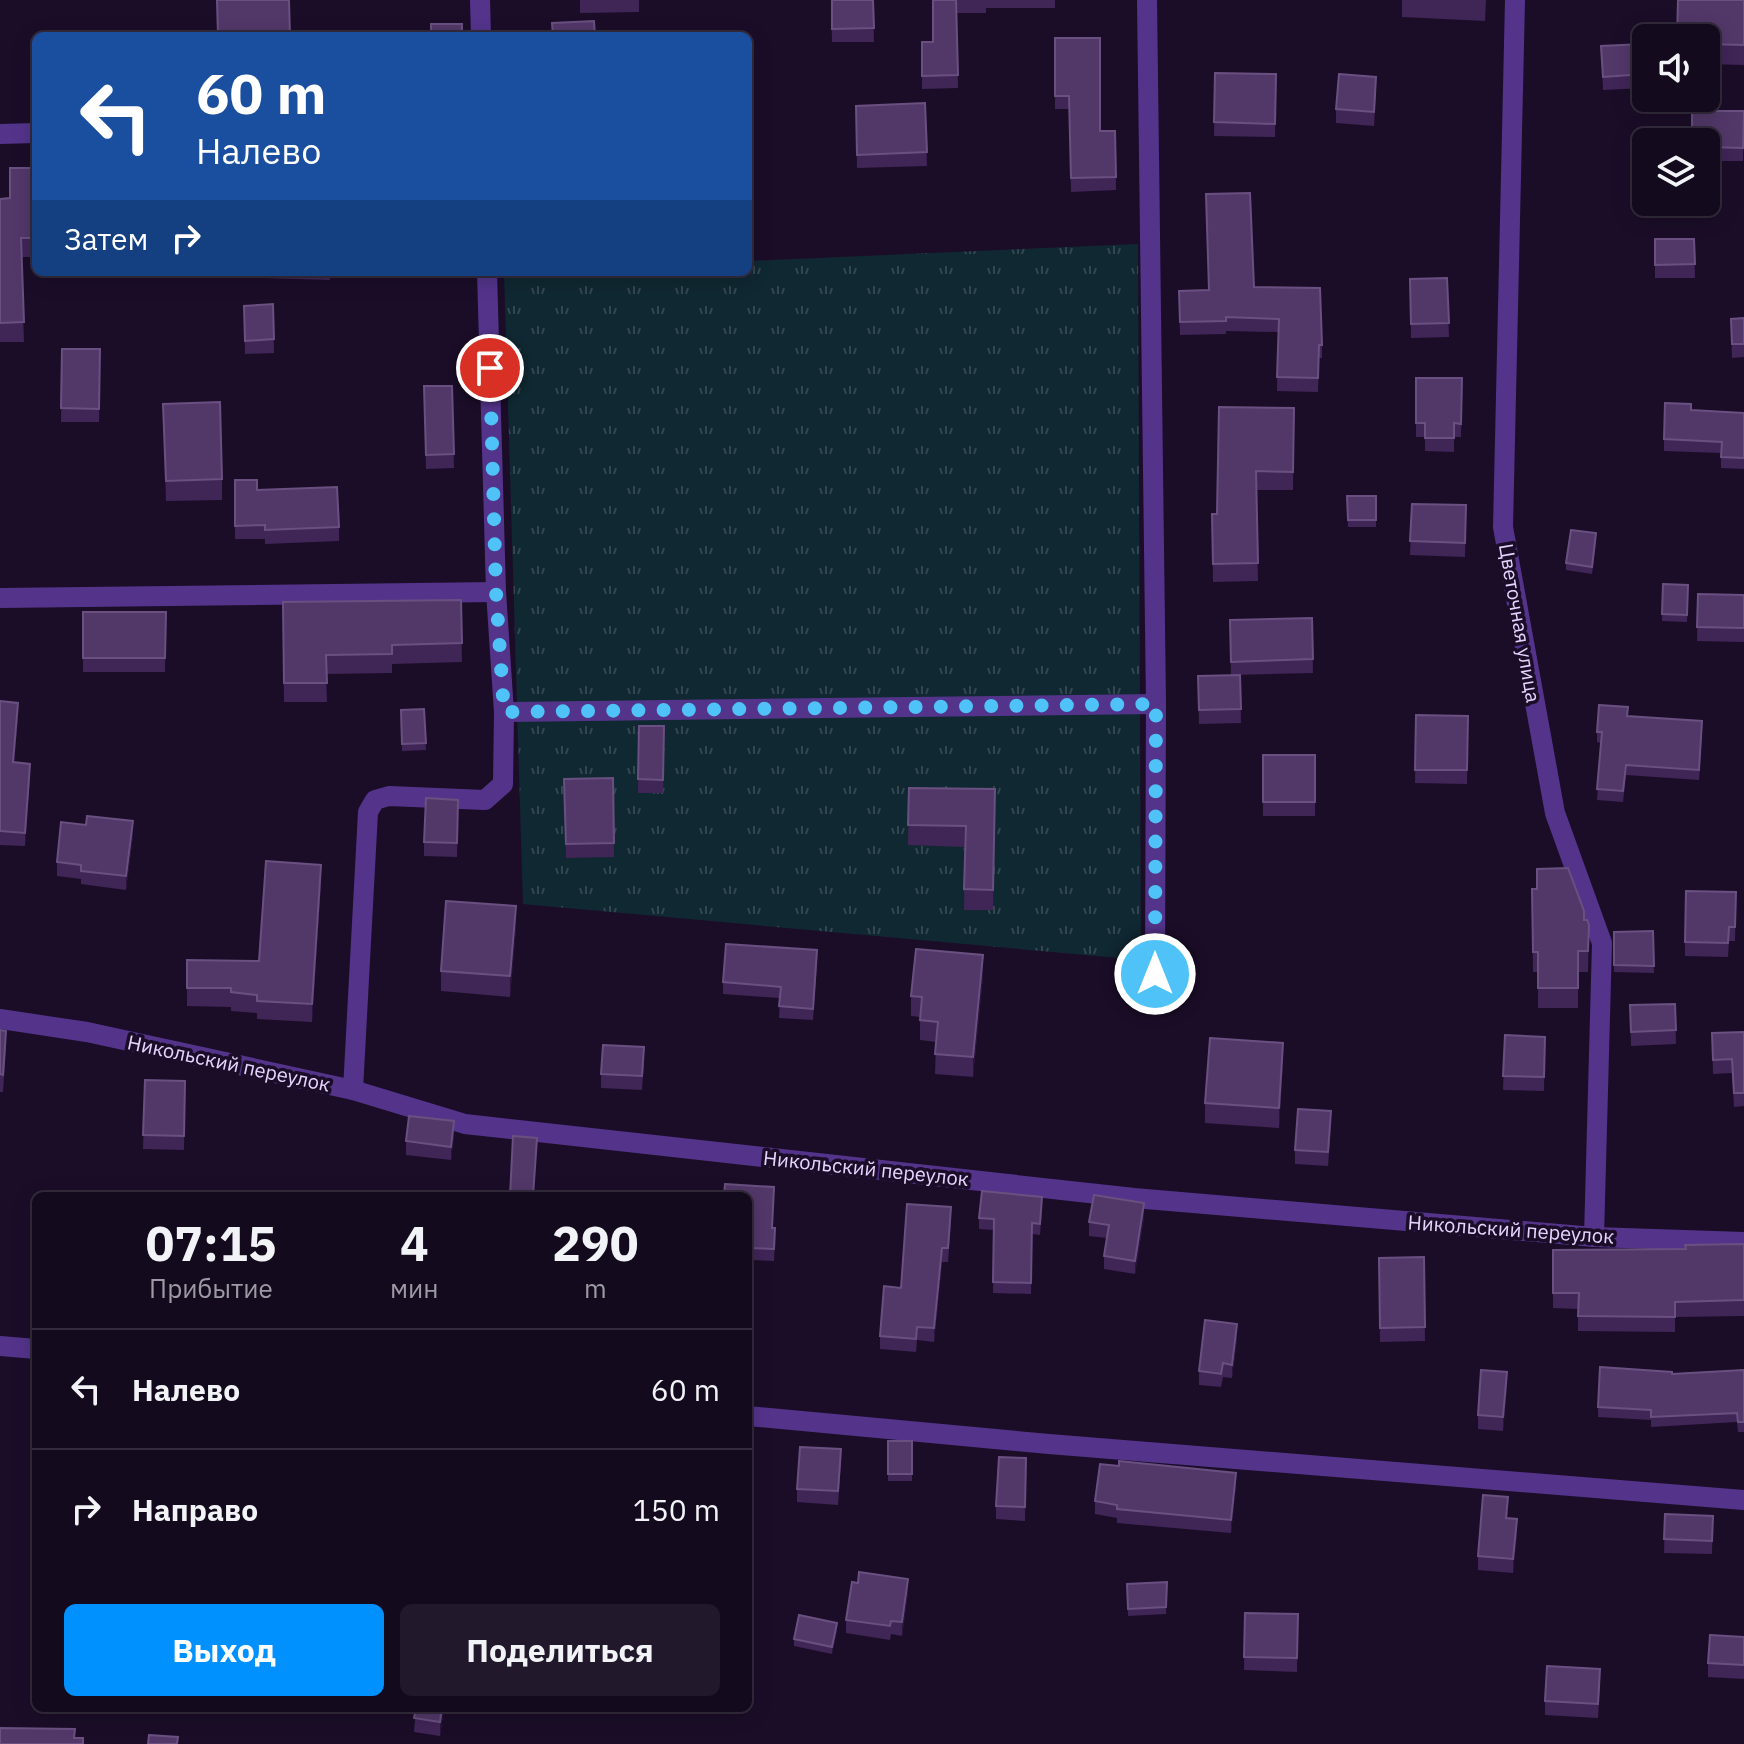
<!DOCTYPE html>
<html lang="ru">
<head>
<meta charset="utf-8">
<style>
	body { margin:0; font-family:"IBM Plex Sans",sans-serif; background:#21182b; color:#f1f3f6; height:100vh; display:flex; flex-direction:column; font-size:30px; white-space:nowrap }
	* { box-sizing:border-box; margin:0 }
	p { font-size:26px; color:#9d9aa4 }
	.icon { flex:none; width:44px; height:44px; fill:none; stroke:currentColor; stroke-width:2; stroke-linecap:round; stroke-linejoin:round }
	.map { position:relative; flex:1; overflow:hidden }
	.panel { position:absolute; left:32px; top:1192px; width:720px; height:520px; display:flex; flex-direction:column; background:#140a1e; border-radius:12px; box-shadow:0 4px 20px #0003,0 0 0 2px #332b3c }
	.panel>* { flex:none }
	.top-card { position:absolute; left:32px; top:32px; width:720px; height:244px; border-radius:12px; box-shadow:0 4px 20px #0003,0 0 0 2px #332b3c; background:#1a4fa0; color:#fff; overflow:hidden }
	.tools { position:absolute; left:1632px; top:24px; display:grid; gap:16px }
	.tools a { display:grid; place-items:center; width:88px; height:88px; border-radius:12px; background:#140a1e; box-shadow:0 4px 20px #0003,0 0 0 2px #332b3c; font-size:40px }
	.pin { position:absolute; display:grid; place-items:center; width:68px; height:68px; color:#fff; margin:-34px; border:4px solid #fff; border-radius:50%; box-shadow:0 2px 8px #0007 }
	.me { position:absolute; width:88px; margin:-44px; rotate:0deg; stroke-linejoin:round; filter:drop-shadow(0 0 6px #0008) }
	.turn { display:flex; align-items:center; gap:28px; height:168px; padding:0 32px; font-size:36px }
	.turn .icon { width:104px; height:104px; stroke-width:2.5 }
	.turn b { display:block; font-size:56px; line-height:68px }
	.then { display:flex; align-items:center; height:76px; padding:0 32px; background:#0003; gap:16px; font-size:30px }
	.eta { display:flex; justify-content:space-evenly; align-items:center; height:136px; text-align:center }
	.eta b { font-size:48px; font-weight:700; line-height:56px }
	.button { display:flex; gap:16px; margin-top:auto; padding:16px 32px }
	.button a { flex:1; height:92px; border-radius:12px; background:#0091ff; color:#fff; font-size:32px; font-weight:700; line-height:92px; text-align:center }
	.button a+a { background:#21182b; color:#f1f3f6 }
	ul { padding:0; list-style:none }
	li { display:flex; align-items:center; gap:24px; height:120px; padding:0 32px; border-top:2px solid #332b3c }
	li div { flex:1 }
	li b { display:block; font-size:30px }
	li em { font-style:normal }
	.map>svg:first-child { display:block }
</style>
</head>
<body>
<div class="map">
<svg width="1744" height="1744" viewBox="0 0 1744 1744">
	<defs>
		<pattern id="grass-tufts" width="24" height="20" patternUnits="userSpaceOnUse" patternTransform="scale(2)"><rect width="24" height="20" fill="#102832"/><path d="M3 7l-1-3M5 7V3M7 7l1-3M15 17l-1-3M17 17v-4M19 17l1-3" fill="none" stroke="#334651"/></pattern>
	</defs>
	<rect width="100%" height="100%" fill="#1b0d28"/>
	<!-- grass -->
	<polygon fill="url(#grass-tufts)" points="1138,244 1141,960 523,904 504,272 748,272 748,261"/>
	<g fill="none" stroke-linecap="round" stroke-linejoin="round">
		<!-- minor -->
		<g stroke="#54348b" stroke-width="20">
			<polyline points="480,0 481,36"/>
			<polyline points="1147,0 1156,704 1155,974"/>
			<polyline points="1515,0 1503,527 1555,813 1602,943 1594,1237"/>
			<polyline points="0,134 36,133"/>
			<polyline points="0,598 496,592"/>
			<polyline points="504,712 1156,704"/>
			<polyline points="0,1019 87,1032 353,1090 465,1124 1134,1198 1594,1237 1744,1242"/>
			<polyline points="353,1090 368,812 375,800 389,796 485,800 503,784 504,712 496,592 487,272"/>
			<polyline points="0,1346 36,1349"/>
			<polyline points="748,1416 1049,1444 1744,1500"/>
		</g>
	</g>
	<!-- wall -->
	<g fill="#402557">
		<polygon points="580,0 639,0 639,12 580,13"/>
		<polygon points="831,0 873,0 874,42 832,42"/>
		<polygon points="933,0 1055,0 1055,8 986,8 986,13 957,13 958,88 922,89 922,42 933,42"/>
		<polygon points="1402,0 1486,0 1485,21 1402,17"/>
		<polygon points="1744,0 1744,65 1706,64 1706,38"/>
		<polygon points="1055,38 1100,131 1115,131 1116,190 1071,192 1069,109 1055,109"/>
		<polygon points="1601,46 1645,74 1645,88 1603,90"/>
		<polygon points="1215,73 1276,74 1275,137 1214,136"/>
		<polygon points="1376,91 1374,126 1336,123 1336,109"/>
		<polygon points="925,103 927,166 857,168 856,106"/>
		<polygon points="1744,111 1743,161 1706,161 1706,142"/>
		<polygon points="36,168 36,257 21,257 24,342 0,342 0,199 10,198"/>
		<polygon points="1655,239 1694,239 1695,278 1655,278"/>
		<polygon points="263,272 330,272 330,280 263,278"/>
		<polygon points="1447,278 1449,337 1411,338 1410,279"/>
		<polygon points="1254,287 1322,345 1322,358 1319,358 1318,392 1277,391 1278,332 1226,331 1226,334 1180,335 1179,291"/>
		<polygon points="273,304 274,353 245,354 244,306"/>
		<polygon points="1744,318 1744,357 1732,358 1731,319"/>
		<polygon points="62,349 100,349 99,422 61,422"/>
		<polygon points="1416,378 1462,378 1461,437 1454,437 1454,452 1425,451 1425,437 1416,437"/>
		<polygon points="424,386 452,386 454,468 426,469"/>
		<polygon points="163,404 222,479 222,500 166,501"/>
		<polygon points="1294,408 1293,490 1256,490 1258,581 1213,582 1212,514 1217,514"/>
		<polygon points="1691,410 1744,413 1744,469 1721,468 1721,453 1664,451 1664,439"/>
		<polygon points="235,480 339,527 339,541 265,544 265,539 235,539"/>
		<polygon points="1347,496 1376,496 1376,527 1348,527"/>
		<polygon points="1412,504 1466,505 1465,557 1410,555"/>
		<polygon points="1596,540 1592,574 1566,570 1566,563"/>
		<polygon points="1663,584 1688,585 1687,622 1662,621"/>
		<polygon points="1698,594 1744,595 1744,642 1697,641"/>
		<polygon points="461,600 462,662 392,664 392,673 326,674 327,702 284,702 283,602"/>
		<polygon points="83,612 166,612 165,672 83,672"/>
		<polygon points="1312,618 1313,673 1231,675 1230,620"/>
		<polygon points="1240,675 1241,723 1199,724 1198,676"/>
		<polygon points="0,701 18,717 14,763 30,777 25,846 0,845"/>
		<polygon points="424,709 426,750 402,751 401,710"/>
		<polygon points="1416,715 1468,716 1467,784 1415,783"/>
		<polygon points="1628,716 1702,732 1699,780 1626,775 1623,802 1597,800 1601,743 1597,742 1597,732"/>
		<polygon points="639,726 664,726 663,793 638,793"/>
		<rect x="1263" y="755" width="52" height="61"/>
		<polygon points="613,778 614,857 566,858 564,779"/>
		<polygon points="909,788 995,789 993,910 964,910 965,847 908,845"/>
		<polygon points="458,800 457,857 424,856 424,842"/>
		<polygon points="133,835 126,890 81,884 81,879 57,876 57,862"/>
		<polygon points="321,883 312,1022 257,1019 257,1013 231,1011 231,1007 187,1006 187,960 259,961"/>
		<polygon points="1736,892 1735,941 1729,941 1728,957 1685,956 1685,942"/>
		<polygon points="1532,909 1584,920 1589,925 1588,972 1578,972 1578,1008 1538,1008 1538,972 1533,972"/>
		<polygon points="516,927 510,997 441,991 441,971"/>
		<polygon points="1653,931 1654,973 1614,972 1614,932"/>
		<polygon points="817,962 813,1020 779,1018 780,998 723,994 723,982"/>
		<polygon points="983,976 973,1077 935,1074 936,1042 920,1040 920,1017 911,1016 911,996"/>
		<polygon points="1675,1004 1676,1044 1631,1046 1630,1005"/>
		<polygon points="0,1030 6,1048 3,1092 0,1092"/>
		<polygon points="1744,1032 1744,1106 1734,1107 1732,1073 1713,1074 1712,1033"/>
		<polygon points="1505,1035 1545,1037 1544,1091 1503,1090"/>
		<polygon points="644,1061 642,1090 601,1088 601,1074"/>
		<polygon points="1283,1063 1279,1128 1205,1123 1205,1103"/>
		<polygon points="145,1080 185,1081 184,1150 143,1149"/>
		<polygon points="1331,1125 1328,1166 1295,1164 1295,1150"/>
		<polygon points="454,1135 451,1160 406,1155 406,1141"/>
		<polygon points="748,1196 774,1199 772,1228 775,1240 774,1261 748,1260"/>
		<polygon points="1042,1208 1040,1235 1032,1234 1031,1294 993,1293 994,1230 979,1229 979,1218"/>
		<polygon points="1144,1217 1135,1274 1104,1269 1104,1256 1107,1238 1089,1236 1089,1222"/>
		<polygon points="951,1221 948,1262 942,1262 934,1342 917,1340 916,1352 880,1349 880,1336 901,1288"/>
		<polygon points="1744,1244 1744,1316 1675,1317 1675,1332 1578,1331 1578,1309 1553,1308 1553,1250 1686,1249"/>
		<polygon points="1424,1257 1425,1341 1380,1342 1379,1258"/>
		<polygon points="1237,1338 1232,1378 1223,1377 1221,1387 1199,1385 1199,1371"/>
		<polygon points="1744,1370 1744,1432 1738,1432 1737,1422 1651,1427 1651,1420 1598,1417 1598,1407 1672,1374"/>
		<polygon points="1507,1386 1503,1431 1478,1429 1478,1415"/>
		<rect x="888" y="1441" width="24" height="40"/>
		<polygon points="1026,1458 1025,1521 996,1519 996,1506"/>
		<polygon points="841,1463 838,1505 797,1502 797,1489"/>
		<polygon points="1236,1486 1231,1533 1117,1523 1117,1518 1095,1514 1095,1501"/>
		<polygon points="1508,1511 1507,1519 1517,1533 1513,1573 1478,1570 1478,1556"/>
		<polygon points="1665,1514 1713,1516 1712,1554 1664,1553"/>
		<polygon points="1167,1582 1166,1614 1128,1616 1127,1584"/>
		<polygon points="908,1592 902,1636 891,1634 890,1640 846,1633 846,1620"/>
		<polygon points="1245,1613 1298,1614 1297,1672 1244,1670"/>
		<polygon points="837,1630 832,1654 794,1646 794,1639"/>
		<polygon points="1744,1637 1744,1679 1708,1677 1708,1663"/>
		<polygon points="1600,1682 1598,1718 1545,1715 1545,1701"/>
		<polygon points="416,1708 444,1708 440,1736 414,1732"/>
	</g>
	<!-- shaded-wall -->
	<g fill="#29143c">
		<polygon points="18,703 18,717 13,776 13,762"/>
		<polygon points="30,764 30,777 25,846 25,833"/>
		<polygon points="133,821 133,835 126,890 126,876"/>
		<polygon points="321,865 321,883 312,1022 312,1004"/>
		<polygon points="516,906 516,927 510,997 510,976"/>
		<polygon points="983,955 983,976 973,1077 973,1057"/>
		<polygon points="1283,1043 1283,1063 1279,1128 1279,1108"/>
		<polygon points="454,1121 454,1135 451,1160 451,1147"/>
		<polygon points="1144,1203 1144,1217 1135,1274 1135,1261"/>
		<polygon points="942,1248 942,1262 934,1342 934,1328"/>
		<polygon points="1237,1324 1237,1338 1232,1378 1232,1365"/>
		<polygon points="1507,1372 1507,1386 1503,1431 1503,1417"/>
		<polygon points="1236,1473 1236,1486 1231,1533 1231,1520"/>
		<polygon points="1517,1519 1517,1533 1513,1573 1513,1559"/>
		<polygon points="908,1579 908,1592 902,1636 902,1622"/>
		<polygon points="837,1623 837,1630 832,1654 832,1647"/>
		<polygon points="442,1708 444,1708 440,1736 440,1722"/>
	</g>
	<!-- building -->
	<g fill="#523869" stroke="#695080" stroke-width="2">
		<polygon points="217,0 289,0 290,36 218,36"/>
		<polygon points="832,0 873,0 874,28 832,29"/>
		<polygon points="933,0 956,0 958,75 922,76 922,42 933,42"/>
		<polygon points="1678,0 1744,0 1744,45 1706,44 1706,38 1677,38"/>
		<polygon points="594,21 595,36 553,36 552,23"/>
		<rect x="431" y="24" width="31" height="12"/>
		<polygon points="1055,38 1100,38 1100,131 1115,131 1116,177 1071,178 1069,96 1055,96"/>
		<polygon points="1643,44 1645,74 1603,77 1601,46"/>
		<polygon points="1215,73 1276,74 1275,124 1214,122"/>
		<polygon points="1339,74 1376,77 1374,112 1336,109"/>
		<polygon points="925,103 927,152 857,155 856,106"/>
		<polygon points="1692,111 1744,111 1743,148 1706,147 1706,142 1692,142"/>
		<polygon points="10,168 36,168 36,238 21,238 24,322 0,323 0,199 10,198"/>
		<polygon points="1250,193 1254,287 1320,288 1322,345 1319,345 1318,378 1277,377 1279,319 1226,317 1226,321 1180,322 1179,291 1209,290 1206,194"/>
		<polygon points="1655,239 1694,239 1695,264 1655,265"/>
		<polygon points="1447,278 1449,323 1411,324 1410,279"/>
		<polygon points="273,304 274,339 245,341 244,306"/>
		<polygon points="1744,318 1744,344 1732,344 1731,319"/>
		<polygon points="62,349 100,349 99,409 61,408"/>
		<polygon points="1416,378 1462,378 1461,424 1454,423 1454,438 1425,438 1425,423 1416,423"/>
		<polygon points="424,386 452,386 454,454 426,455"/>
		<polygon points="220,402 222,479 166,481 163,404"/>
		<polygon points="1665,403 1691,404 1691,410 1744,413 1744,458 1721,457 1722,442 1664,439"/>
		<polygon points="1219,407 1294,408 1293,472 1256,471 1258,563 1213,564 1212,514 1217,514"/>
		<polygon points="235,480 257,480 257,490 337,487 339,527 265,530 265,525 235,526"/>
		<polygon points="1347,496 1376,496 1376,520 1348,520"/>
		<polygon points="1412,504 1466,505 1465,543 1410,541"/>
		<polygon points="1571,530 1596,533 1592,567 1566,563"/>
		<polygon points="1663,584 1688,585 1687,615 1662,614"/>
		<polygon points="1698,594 1744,595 1744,628 1697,627"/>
		<polygon points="461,600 462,643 392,645 392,654 326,655 327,683 284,683 283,602"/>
		<polygon points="83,612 166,612 165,658 83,658"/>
		<polygon points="1312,618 1313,659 1231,662 1230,620"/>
		<polygon points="1240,675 1241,709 1199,710 1198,676"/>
		<polygon points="0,701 18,703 13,762 30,764 25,833 0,831"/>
		<polygon points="1599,705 1628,707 1627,716 1702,721 1699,770 1626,765 1623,791 1597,789 1602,732 1597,732"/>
		<polygon points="424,709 426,743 402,744 401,710"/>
		<polygon points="1416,715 1468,716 1467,770 1415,770"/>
		<polygon points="639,726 664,726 663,780 638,779"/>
		<rect x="1263" y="755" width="52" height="47"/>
		<polygon points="613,778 614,843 566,844 564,779"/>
		<polygon points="909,788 995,789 993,890 964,889 966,826 908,825"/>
		<polygon points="426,798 458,800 457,843 424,842"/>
		<polygon points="87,816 133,821 126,876 81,871 81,865 57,862 61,822 86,825"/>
		<polygon points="266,861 321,865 312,1004 257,1001 257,995 231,992 231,988 187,988 187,960 259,961"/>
		<polygon points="1568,868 1584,911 1584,920 1587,920 1589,925 1588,951 1578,951 1578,988 1538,988 1538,952 1533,952 1532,889 1537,889 1537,869"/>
		<polygon points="1686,891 1736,892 1735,927 1729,927 1728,943 1685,942"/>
		<polygon points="446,901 516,906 510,976 441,971"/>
		<polygon points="1653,931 1654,966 1614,965 1614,932"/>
		<polygon points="726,944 817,950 813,1009 779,1006 781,987 723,982"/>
		<polygon points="916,949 983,955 973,1057 935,1054 938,1022 920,1020 922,997 911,996"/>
		<polygon points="1675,1004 1676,1030 1631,1032 1630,1005"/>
		<polygon points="0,1030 6,1031 3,1075 0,1074"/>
		<polygon points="1744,1032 1744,1093 1734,1093 1732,1059 1713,1060 1712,1033"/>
		<polygon points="1505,1035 1545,1037 1544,1077 1503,1076"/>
		<polygon points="1210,1038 1283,1043 1279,1108 1205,1103"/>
		<polygon points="603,1045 644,1047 642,1076 601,1074"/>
		<polygon points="145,1080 185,1081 184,1136 143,1135"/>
		<polygon points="1298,1109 1331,1111 1328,1152 1295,1150"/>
		<polygon points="409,1116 454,1121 451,1147 406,1141"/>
		<polygon points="513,1136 537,1138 533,1196 510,1196"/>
		<polygon points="725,1184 774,1187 772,1228 775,1228 774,1249 748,1248 748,1196 724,1196"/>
		<polygon points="982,1191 1042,1197 1040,1224 1032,1223 1031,1283 993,1282 994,1219 979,1218"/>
		<polygon points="1094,1195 1144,1203 1135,1261 1104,1256 1109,1225 1089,1222"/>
		<polygon points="907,1204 951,1207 948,1248 942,1248 934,1328 917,1327 916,1339 880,1336 884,1286 901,1288"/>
		<polygon points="1744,1244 1744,1300 1675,1302 1675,1317 1578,1316 1579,1293 1553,1293 1553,1250 1686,1249 1685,1245"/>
		<polygon points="1424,1257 1425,1327 1380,1328 1379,1258"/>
		<polygon points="1205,1320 1237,1324 1232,1365 1223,1363 1221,1374 1199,1371"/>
		<polygon points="1600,1367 1672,1372 1672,1374 1744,1370 1744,1422 1738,1422 1737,1413 1651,1417 1651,1410 1598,1407"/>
		<polygon points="1481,1370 1507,1372 1503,1417 1478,1415"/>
		<rect x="888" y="1441" width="24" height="33"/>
		<polygon points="800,1447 841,1449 838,1491 797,1489"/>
		<polygon points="999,1457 1026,1458 1025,1507 996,1506"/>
		<polygon points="1119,1461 1236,1473 1231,1520 1117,1509 1117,1505 1095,1501 1100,1464 1119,1466"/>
		<polygon points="1483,1495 1508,1497 1506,1518 1517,1519 1513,1559 1478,1556"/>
		<polygon points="1665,1514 1713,1516 1712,1541 1664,1539"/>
		<polygon points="859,1572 908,1579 902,1622 891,1621 890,1626 846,1620 852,1582 858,1583"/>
		<polygon points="1167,1582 1166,1607 1128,1609 1127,1584"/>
		<polygon points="1245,1613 1298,1614 1297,1658 1244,1657"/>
		<polygon points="799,1615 837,1623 832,1647 794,1639"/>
		<polygon points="1710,1635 1744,1637 1744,1665 1708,1663"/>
		<polygon points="1547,1666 1600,1669 1598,1704 1545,1701"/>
		<polygon points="416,1708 442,1708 440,1722 414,1718"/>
		<polygon points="0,1728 75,1729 74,1738 83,1738 83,1744 0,1744"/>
		<polygon points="149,1735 178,1737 177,1744 148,1744"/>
	</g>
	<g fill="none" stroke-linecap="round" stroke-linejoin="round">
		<!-- route -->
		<polyline stroke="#4fc3f7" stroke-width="14" stroke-dasharray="0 25.2" points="490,368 496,592 504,712 1156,704 1155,974"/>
	</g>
	<g text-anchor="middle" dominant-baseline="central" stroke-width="7" stroke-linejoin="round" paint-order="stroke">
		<!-- street labels -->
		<g font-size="20" fill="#e7d4ff" stroke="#1b0d28">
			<text transform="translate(1520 623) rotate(80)">Цветочная улица</text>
			<text transform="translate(229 1063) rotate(12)">Никольский переулок</text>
			<text transform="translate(866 1168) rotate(6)">Никольский переулок</text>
			<text transform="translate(1511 1229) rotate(4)">Никольский переулок</text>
		</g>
	</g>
</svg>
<div class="tools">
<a><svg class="icon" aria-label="sound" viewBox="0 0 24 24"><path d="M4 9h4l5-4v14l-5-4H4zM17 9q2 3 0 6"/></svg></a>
<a><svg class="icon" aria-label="layers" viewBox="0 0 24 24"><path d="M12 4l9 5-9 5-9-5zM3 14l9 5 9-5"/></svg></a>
</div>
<div class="pin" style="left:490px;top:368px;background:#d93025"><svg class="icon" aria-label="arrive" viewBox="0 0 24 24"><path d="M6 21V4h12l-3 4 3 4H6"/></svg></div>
<svg class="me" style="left:1155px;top:974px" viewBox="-20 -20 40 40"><circle r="17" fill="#4fc3f7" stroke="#fff" stroke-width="3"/><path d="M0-11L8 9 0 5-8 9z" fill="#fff"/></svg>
<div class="top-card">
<div class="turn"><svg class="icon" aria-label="left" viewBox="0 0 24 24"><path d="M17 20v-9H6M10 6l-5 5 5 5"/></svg><div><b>60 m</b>Налево</div></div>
<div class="then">Затем<svg class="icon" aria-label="right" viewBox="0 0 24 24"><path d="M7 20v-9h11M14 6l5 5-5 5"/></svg></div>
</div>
<section class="panel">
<div class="eta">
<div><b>07:15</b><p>Прибытие</p></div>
<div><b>4</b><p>мин</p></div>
<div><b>290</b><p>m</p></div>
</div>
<ul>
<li><svg class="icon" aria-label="left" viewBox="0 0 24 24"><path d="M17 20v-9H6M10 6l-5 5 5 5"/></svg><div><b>Налево</b></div><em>60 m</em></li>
<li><svg class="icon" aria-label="right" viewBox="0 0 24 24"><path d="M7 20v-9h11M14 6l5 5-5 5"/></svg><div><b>Направо</b></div><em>150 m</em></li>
</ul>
<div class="button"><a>Выход</a><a>Поделиться</a></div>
</section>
</div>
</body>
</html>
